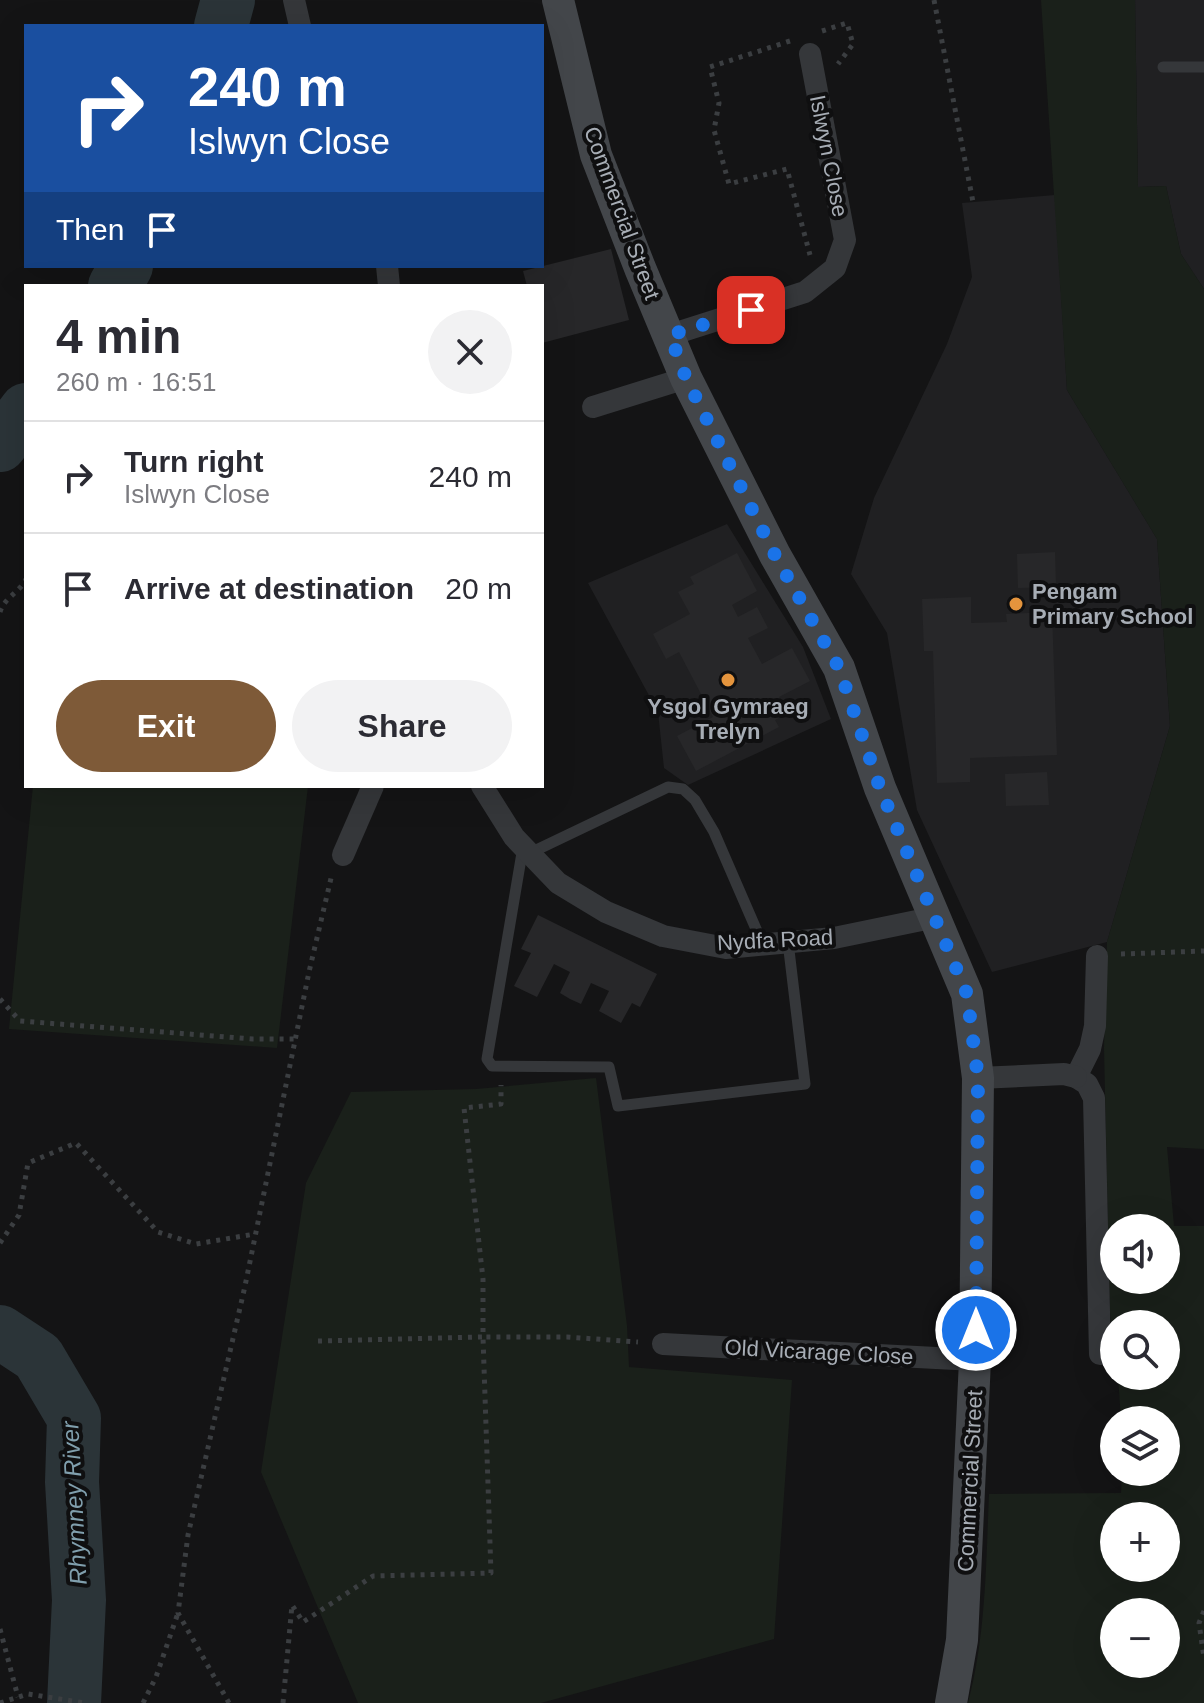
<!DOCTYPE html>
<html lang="en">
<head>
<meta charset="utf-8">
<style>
	body { margin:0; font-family:Helvetica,sans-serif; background:#f2f2f3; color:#2b2b33; height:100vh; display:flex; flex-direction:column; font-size:30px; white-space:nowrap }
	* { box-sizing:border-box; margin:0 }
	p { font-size:26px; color:#7c7c81 }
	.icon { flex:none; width:44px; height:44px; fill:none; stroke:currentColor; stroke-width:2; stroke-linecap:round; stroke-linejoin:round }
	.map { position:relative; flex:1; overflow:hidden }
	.side { position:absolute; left:24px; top:284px; width:520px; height:504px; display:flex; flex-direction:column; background:#fff; border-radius:0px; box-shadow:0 8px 32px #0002 }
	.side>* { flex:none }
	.guide { position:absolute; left:24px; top:24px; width:520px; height:244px; border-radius:0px; box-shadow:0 8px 32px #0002; background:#1a4fa0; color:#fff; overflow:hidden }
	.fabs { position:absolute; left:1100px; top:1214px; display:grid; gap:16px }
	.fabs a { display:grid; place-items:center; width:80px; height:80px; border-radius:50%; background:#fff; box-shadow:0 8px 32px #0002; font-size:40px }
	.pin { position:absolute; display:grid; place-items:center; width:68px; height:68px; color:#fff; margin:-34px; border-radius:16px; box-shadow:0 4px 12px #0006 }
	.me { position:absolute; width:88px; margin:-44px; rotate:0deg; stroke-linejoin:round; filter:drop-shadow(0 0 6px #0008) }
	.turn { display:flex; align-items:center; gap:28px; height:168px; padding:0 32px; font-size:36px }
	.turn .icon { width:104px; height:104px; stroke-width:2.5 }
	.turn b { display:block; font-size:56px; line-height:68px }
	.then { display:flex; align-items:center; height:76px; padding:0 32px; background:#0003; gap:16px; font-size:30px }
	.round { display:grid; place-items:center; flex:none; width:84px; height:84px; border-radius:42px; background:#f2f2f3 }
	.summary { display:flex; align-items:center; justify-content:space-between; height:136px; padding:0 32px }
	h1 { font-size:48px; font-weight:800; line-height:60px }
	.primary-button { display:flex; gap:16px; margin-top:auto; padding:16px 32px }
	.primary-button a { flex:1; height:92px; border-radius:48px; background:#7e5a38; color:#fff; font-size:32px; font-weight:800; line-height:92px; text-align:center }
	.primary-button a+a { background:#f2f2f3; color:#2b2b33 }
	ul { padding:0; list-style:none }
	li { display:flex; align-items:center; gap:24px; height:112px; padding:0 32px; border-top:2px solid #e1e1e2 }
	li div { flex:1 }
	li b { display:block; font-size:30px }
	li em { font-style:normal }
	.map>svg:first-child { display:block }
</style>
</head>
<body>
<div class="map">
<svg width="1204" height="1703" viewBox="0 0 1204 1703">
	<rect width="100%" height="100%" fill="#141415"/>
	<!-- built -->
	<g fill="#202022">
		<polygon points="1135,0 1204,0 1204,289 1181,254 1166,186 1138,187"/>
		<polygon points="1055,195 1067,390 1157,539 1170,726 1107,942 992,972 917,810 887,633 851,574 874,498 947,344 972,277 962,203"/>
		<polygon points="727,524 803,647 831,719 688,785 664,768 658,712 588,583"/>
	</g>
	<!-- green -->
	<g fill="#1a201a" fill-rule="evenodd">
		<path d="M 1041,0 L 1135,0 L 1138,187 L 1166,186 L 1181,254 L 1204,289 L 1204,1149 L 1167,1147 L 1174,1226 L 1204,1226 L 1204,1703 L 968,1703 C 986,1635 986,1564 989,1494 L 1121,1493 L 1122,1472 L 1166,1472 L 1166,1420 L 1121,1420 L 1118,1376 L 1166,1376 L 1166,1324 L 1114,1324 L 1114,1344 L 1110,1313 L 1104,1048 L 1107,942 L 1170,726 L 1157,539 L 1067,390 ZM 1114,1228 L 1166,1228 L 1166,1280 L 1114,1280 ZM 1114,1516 L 1166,1516 L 1166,1568 L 1114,1568 ZM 1114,1612 L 1166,1612 L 1166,1664 L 1114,1664 Z"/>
		<polygon points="33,786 308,786 277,1048 9,1029"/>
		<polygon points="596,1078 627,1326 629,1367 792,1380 774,1639 541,1703 358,1703 261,1472 306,1183 351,1092 476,1089"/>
	</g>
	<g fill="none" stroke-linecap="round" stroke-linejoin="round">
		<!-- river -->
		<g stroke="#2b3438" stroke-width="54">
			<polyline points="221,26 228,0"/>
			<polyline points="115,286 126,266"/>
			<polyline points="0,445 26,410"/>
			<polyline points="0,1332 38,1357 74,1418 72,1482 79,1600 74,1703"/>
		</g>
	</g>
	<!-- building -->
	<g fill="#272729">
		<polygon points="611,249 629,320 542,343 542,286 527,286 523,271"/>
		<polygon points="1055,552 1056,587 1018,588 1017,554"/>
		<polygon points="737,553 757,591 732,605 738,617 757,607 768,628 748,638 762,664 792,648 810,681 779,697 788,713 775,720 779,727 696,771 677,736 713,717 679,652 666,659 653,634 690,614 678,592 694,584 690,577"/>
		<polygon points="971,597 971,623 1007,622 1006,614 1052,612 1057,755 970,758 970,782 937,783 933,651 924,651 922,599"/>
		<polygon points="1047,772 1049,805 1006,806 1005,774"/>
		<polygon points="538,915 657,974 640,1007 632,1003 621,1023 599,1011 609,991 591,983 581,1004 570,999 560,993 570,972 554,964 537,997 514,986 531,953 521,949"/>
	</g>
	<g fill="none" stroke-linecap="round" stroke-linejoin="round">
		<!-- path -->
		<g stroke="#3b3e41" stroke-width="5" stroke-dasharray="4 6" stroke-linecap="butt">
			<polyline points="934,0 973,202"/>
			<polyline points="822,31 847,23 853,44 838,64"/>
			<polyline points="790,41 710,67 719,103 714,130 729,184 787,169 810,255"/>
			<path d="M 0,612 C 4,598 20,592 26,579"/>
			<polyline points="1121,954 1204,951"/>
			<polyline points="0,999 20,1021 253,1039 295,1039"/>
			<polyline points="0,1243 19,1215 28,1163 76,1143 158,1232 196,1244 255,1234"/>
			<polyline points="318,1341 483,1337 483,1279 464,1108 501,1104 501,1085"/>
			<polyline points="1204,1611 1199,1623 1204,1658"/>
			<polyline points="0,1629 18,1697"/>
			<polyline points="0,1703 28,1694 85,1703"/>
			<polyline points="143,1703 156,1677 178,1613"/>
			<polyline points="229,1703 178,1613 188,1535 245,1286 309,972 332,874"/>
			<polyline points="283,1703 292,1605 303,1622 373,1576 491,1573 483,1337 567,1337 638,1342"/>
		</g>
		<!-- lane -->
		<g stroke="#35373a" stroke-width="11">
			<polyline points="1163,67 1204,67"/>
			<polyline points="523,847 487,1059 492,1066 609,1067 618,1106 805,1084 788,942"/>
			<polyline points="530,853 668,787 683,789 695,800 714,832 763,945"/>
		</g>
		<!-- street -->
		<g stroke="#35373a" stroke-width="22">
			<polyline points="294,0 300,26"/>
			<polyline points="387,266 389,286"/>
			<polyline points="670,335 805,292 835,268 845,240 810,54"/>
			<polyline points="593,407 686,378"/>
			<polyline points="482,786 514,837 558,883 606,912 663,936 726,948 834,938 936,917"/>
			<polyline points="343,855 373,786"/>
			<polyline points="1097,956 1095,1026 1090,1049 1076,1077 1087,1084 1094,1098 1100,1354"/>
			<polyline points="978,1078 1064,1074 1076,1077"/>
			<polyline points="663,1344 975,1360"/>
		</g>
		<!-- secondary -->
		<polyline stroke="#43464a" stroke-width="32" points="558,0 596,155 640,268 686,378 775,555 839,668 880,788 967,994 978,1078 975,1360 962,1640 951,1703"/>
	</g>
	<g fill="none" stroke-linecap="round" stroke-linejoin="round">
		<!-- route -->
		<polyline stroke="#1a73e8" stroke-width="14" stroke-dasharray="0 25.2" points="751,310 670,335 686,378 775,555 839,668 880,788 967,994 978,1078 976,1330"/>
	</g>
	<!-- markers -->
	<g fill="#e4943d" stroke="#0f0f10" stroke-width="3">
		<circle cx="1016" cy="604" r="8"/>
		<circle cx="728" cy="680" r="8"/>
	</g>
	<g text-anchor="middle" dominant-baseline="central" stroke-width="8" stroke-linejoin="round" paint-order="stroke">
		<!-- street labels -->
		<g font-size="22" fill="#a7adb5" stroke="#0f0f10">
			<text transform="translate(829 156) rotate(79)">Islwyn Close</text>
			<text transform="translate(622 213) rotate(70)">Commercial Street</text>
			<text transform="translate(775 940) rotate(-3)">Nydfa Road</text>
			<text transform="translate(819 1352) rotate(3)">Old Vicarage Close</text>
			<text transform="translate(970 1481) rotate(-87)">Commercial Street</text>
		</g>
		<!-- poi labels -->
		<g font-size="22" font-weight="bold" fill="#a7adb5" stroke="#0f0f10" text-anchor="start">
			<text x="1032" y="591">Pengam<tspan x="1032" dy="25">Primary School</tspan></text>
			<text x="728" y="706" text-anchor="middle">Ysgol Gymraeg<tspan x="728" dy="25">Trelyn</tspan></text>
		</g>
		<!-- water labels -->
		<g font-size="24" font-style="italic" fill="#809fad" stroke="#0f0f10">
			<text transform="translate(74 1503) rotate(-93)">Rhymney River</text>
		</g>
	</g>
</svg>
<div class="fabs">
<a><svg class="icon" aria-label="sound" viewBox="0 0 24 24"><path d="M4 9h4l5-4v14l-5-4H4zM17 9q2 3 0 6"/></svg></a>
<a><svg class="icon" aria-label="search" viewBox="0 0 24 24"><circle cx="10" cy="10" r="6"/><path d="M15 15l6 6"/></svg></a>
<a><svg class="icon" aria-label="layers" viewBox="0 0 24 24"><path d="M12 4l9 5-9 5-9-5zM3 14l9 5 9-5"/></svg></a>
<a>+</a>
<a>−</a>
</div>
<div class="pin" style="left:751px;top:310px;background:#d93025"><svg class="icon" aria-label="arrive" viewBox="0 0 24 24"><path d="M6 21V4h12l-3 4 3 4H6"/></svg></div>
<svg class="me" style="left:976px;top:1330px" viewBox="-20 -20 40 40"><circle r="17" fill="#1a73e8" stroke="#fff" stroke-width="3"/><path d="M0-11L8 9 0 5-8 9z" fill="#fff"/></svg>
<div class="guide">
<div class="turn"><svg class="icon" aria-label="right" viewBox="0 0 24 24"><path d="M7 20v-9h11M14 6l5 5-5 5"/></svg><div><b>240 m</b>Islwyn Close</div></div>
<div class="then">Then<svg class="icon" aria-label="arrive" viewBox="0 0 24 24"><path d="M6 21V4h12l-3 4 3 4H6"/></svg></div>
</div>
<section class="side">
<div class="summary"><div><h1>4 min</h1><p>260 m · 16:51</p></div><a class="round"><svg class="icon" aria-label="close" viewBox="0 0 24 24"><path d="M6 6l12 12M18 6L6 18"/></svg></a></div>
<ul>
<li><svg class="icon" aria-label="right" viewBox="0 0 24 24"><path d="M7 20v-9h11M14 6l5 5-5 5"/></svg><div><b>Turn right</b><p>Islwyn Close</p></div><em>240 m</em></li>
<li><svg class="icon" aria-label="arrive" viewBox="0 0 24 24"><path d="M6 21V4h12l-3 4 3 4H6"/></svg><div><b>Arrive at destination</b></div><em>20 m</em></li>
</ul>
<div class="primary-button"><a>Exit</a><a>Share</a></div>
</section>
</div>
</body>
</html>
